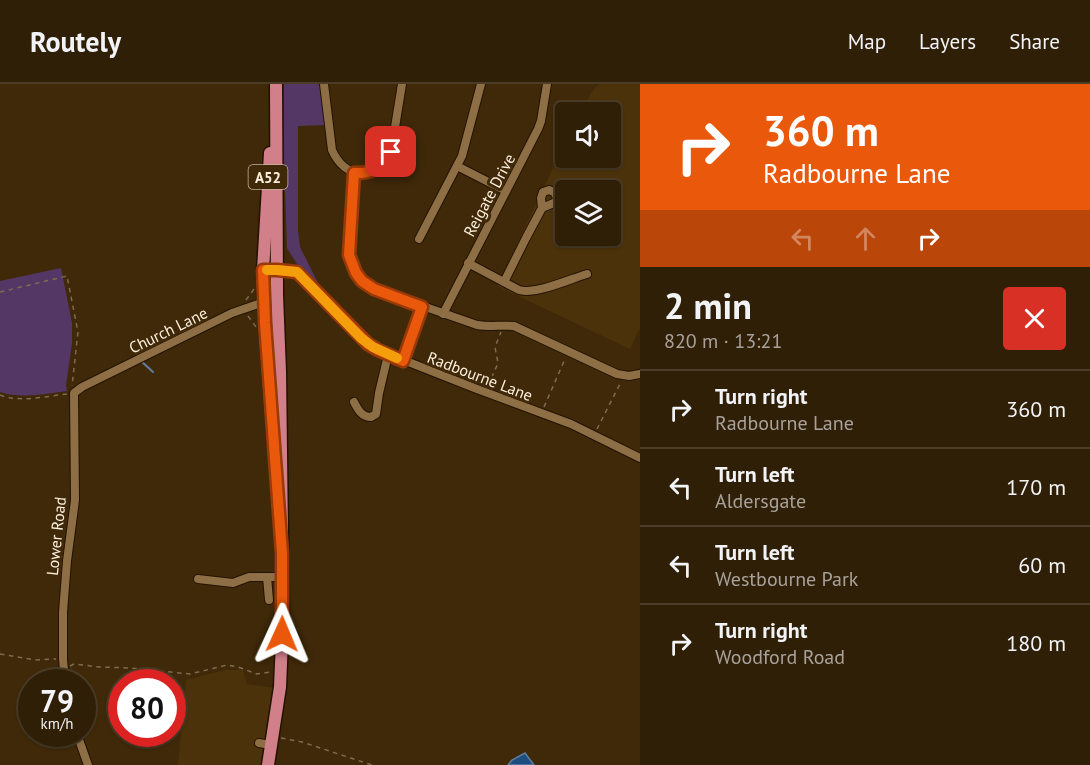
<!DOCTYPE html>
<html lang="en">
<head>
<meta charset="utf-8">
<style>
	body { margin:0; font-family:"PT Sans",sans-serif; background:#3c2c15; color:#f1f3f6; height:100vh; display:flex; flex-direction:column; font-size:22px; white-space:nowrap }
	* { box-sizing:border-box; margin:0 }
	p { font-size:20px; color:#a8a29b }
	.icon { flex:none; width:33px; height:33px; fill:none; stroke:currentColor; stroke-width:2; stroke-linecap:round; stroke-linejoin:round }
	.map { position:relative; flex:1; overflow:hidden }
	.drawer { display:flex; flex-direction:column; background:#301f07; width:450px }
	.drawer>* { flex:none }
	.top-card { background:#ea580c; color:#fff; overflow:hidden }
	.controls { position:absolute; left:555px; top:18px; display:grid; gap:12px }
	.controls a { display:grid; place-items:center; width:66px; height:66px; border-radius:6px; background:#301f07; box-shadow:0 2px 4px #0004,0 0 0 2px #4b3d28; font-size:30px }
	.speed { position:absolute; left:18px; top:585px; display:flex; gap:12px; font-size:30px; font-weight:700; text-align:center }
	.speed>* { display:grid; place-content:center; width:78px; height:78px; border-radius:50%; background:#301f07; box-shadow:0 2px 4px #0004,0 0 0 2px #4b3d28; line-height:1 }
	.speed small { font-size:15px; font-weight:400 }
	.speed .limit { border:9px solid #d22; background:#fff; color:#111 }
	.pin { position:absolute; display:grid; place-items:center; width:51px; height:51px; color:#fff; margin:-26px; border-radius:12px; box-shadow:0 3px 9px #0006 }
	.me { position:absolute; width:66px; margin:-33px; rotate:1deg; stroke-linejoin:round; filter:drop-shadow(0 0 4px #0008) }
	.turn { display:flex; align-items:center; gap:21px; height:126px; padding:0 24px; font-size:27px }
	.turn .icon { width:78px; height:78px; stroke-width:2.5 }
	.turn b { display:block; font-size:42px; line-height:51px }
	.lanes { display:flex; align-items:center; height:57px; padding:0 24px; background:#0003; justify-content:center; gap:30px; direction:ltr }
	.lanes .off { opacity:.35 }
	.round { display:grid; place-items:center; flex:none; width:63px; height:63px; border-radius:6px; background:#3c2c15 }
	.summary { display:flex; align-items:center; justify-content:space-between; height:102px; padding:0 24px }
	h1 { font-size:36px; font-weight:600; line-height:45px }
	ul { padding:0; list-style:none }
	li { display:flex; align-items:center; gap:18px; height:78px; padding:0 24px; border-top:2px solid #4b3d28 }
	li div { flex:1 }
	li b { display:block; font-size:22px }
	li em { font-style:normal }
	header { display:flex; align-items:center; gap:36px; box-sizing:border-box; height:84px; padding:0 30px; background:#301f07; border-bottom:2px solid #4b3d28 }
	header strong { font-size:28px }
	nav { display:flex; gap:33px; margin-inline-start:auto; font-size:21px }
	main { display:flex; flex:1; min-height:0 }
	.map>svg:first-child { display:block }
</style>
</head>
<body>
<header>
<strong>Routely</strong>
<nav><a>Map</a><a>Layers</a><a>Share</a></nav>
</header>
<main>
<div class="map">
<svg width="640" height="681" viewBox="0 0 640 681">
	<rect width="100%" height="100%" fill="#402909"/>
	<!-- built -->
	<g fill="#4c320b" fill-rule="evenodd">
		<path d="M 599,0 L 640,0 L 640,244 L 630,265 L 497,202 L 565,59 L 566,74 L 610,74 L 610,28 L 581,28 L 593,6 ZM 566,106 L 610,106 L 610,152 L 566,152 Z"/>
		<polygon points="225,586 243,586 247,600 274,604 262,681 178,681 186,596"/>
	</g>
	<!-- green -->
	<g fill="#553765">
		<polygon points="284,0 321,0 326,41 298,42 298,146 300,163 318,199 314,201 297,180 287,164 284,74"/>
		<path d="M 61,184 L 72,239 L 72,259 L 66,302 L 67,307 C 45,310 21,315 0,308 L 0,197 Z"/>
	</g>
	<!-- water -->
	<polygon fill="#1d4e81" stroke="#607e9c" stroke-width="1.5" points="525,669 534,681 508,681 512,676"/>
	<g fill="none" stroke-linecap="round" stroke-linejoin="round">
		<!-- stream -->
		<polyline stroke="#607e9c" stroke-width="2" points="141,277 153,288"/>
		<defs>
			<g id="minor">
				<path d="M 324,0 L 332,66 C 345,96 376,98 391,68 L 402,0"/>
				<polyline points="457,82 506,107"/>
				<path d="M 354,89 C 353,105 352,120 351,136 C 349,165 345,189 374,205 L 477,241 C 490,243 502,241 514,242 L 617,290 L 629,292 L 640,290"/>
				<polyline points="419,155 462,72 481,0"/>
				<path d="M 468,179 L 519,206 C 535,211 570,195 587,190"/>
				<polyline points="263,186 277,186 297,188 361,254 378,266 477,305 571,340 640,374"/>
				<polyline points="504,198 526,154 542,124 541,114 543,108 549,106 554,108 557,113 556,118 542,124"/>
				<polyline points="443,230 538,45 541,37 547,0"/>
				<polyline points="403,277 422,223"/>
				<path d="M 354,318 C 358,326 362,333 371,333 L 376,330 L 379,309 L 388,271"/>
				<polyline points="267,493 269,516"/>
				<polyline points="198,495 233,499 249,493 283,493"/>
				<polyline points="65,598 63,575 63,528 67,477 75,416 74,309 82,303 232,229 264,218 277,211"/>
				<polyline points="77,650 88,681"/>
				<polyline points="259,659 271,661"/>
			</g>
			<g id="highway">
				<polyline points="270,69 263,186 265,239 274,360"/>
				<polyline points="268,681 280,603 283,532 280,288 277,211 276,0"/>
			</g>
		</defs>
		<!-- minor casing -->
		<use href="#minor" stroke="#221301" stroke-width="10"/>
		<!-- highway casing -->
		<use href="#highway" stroke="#221301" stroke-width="15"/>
		<!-- path -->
		<g stroke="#7f6b50" stroke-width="1.5" stroke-dasharray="4.5 4.5" stroke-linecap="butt">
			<polyline points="0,208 67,192 78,248 72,302"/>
			<polyline points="246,216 254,205"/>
			<polyline points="248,232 256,243"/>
			<polyline points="488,302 498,279 495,263 501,248"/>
			<path d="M 0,311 C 20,319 47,312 67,310"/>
			<polyline points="544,323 565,275"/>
			<polyline points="597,345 621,298"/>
			<polyline points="0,570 35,576 56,575"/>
			<polyline points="70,582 74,580 99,583 131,584 190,590 227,581 238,583 257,590 271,588"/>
			<polyline points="281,654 302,658 372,681"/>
		</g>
		<!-- minor -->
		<use href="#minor" stroke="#8e6e45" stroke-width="8"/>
		<!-- highway -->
		<use href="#highway" stroke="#d1808a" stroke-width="12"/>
	</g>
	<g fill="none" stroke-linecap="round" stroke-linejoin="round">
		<defs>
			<path id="route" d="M 282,550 L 282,469 L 265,239 L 263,186 L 277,186 L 297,188 L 368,260 L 378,266 L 403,277 L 422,223 L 374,205 L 362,197 L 356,189 L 349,171 L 354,89 C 371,90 383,84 391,68"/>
		</defs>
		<!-- route casing -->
		<use href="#route" stroke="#983908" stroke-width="15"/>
		<!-- route -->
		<use href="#route" stroke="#ea580c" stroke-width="10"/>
		<!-- slow -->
		<polyline stroke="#f59e0b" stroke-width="10" points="267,186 277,186 297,188 361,254 373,263 397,274"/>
	</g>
	<g text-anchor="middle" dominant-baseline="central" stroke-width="6" stroke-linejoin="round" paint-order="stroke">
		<!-- shield labels -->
		<rect fill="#402909" stroke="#c4b39d" stroke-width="1.5" x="248.5" y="81" width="39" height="24" rx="4.5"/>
		<g font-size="15" font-weight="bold" fill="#fceedc">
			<text x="268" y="93">A52</text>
		</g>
		<!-- street labels -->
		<g font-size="16" fill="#fceedc" stroke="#402909">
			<text transform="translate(489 111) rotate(-62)">Reigate Drive</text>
			<text transform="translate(168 246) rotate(-26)">Church Lane</text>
			<text transform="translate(480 292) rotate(21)">Radbourne Lane</text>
			<text transform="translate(56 452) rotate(-84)">Lower Road</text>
		</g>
	</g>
</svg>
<div class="controls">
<a><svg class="icon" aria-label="sound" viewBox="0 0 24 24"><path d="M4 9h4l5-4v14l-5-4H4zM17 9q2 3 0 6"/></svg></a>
<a><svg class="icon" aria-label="layers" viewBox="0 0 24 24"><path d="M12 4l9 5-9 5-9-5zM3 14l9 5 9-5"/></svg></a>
</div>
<div class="speed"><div>79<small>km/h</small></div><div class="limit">80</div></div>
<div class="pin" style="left:391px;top:68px;background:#d93025"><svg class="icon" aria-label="arrive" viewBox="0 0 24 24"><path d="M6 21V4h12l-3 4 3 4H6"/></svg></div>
<svg class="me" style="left:282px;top:550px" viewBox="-20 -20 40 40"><path d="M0-17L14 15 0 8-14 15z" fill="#ea580c" stroke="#fff" stroke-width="4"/></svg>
</div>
<section class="drawer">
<div class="top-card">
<div class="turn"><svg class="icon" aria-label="right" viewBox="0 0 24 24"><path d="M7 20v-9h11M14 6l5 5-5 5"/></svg><div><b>360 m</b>Radbourne Lane</div></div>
<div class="lanes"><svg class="icon off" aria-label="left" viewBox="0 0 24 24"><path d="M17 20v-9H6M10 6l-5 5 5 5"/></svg><svg class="icon off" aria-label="ahead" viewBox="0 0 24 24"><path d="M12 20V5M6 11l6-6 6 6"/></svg><svg class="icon" aria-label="right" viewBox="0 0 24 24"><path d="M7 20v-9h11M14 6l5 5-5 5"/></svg></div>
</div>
<div class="summary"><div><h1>2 min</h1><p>820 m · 13:21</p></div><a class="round" style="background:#d93025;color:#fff"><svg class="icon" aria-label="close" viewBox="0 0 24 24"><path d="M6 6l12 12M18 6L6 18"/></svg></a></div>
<ul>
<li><svg class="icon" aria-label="right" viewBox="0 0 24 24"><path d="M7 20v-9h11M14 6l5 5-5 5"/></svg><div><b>Turn right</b><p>Radbourne Lane</p></div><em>360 m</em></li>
<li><svg class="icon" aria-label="left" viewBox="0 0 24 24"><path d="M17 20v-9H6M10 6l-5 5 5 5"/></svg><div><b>Turn left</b><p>Aldersgate</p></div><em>170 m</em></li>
<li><svg class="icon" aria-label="left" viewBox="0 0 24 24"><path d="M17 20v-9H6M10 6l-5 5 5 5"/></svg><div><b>Turn left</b><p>Westbourne Park</p></div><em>60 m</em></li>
<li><svg class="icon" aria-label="right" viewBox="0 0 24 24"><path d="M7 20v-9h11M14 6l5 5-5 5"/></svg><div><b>Turn right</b><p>Woodford Road</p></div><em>180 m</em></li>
</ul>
</section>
</main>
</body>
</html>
